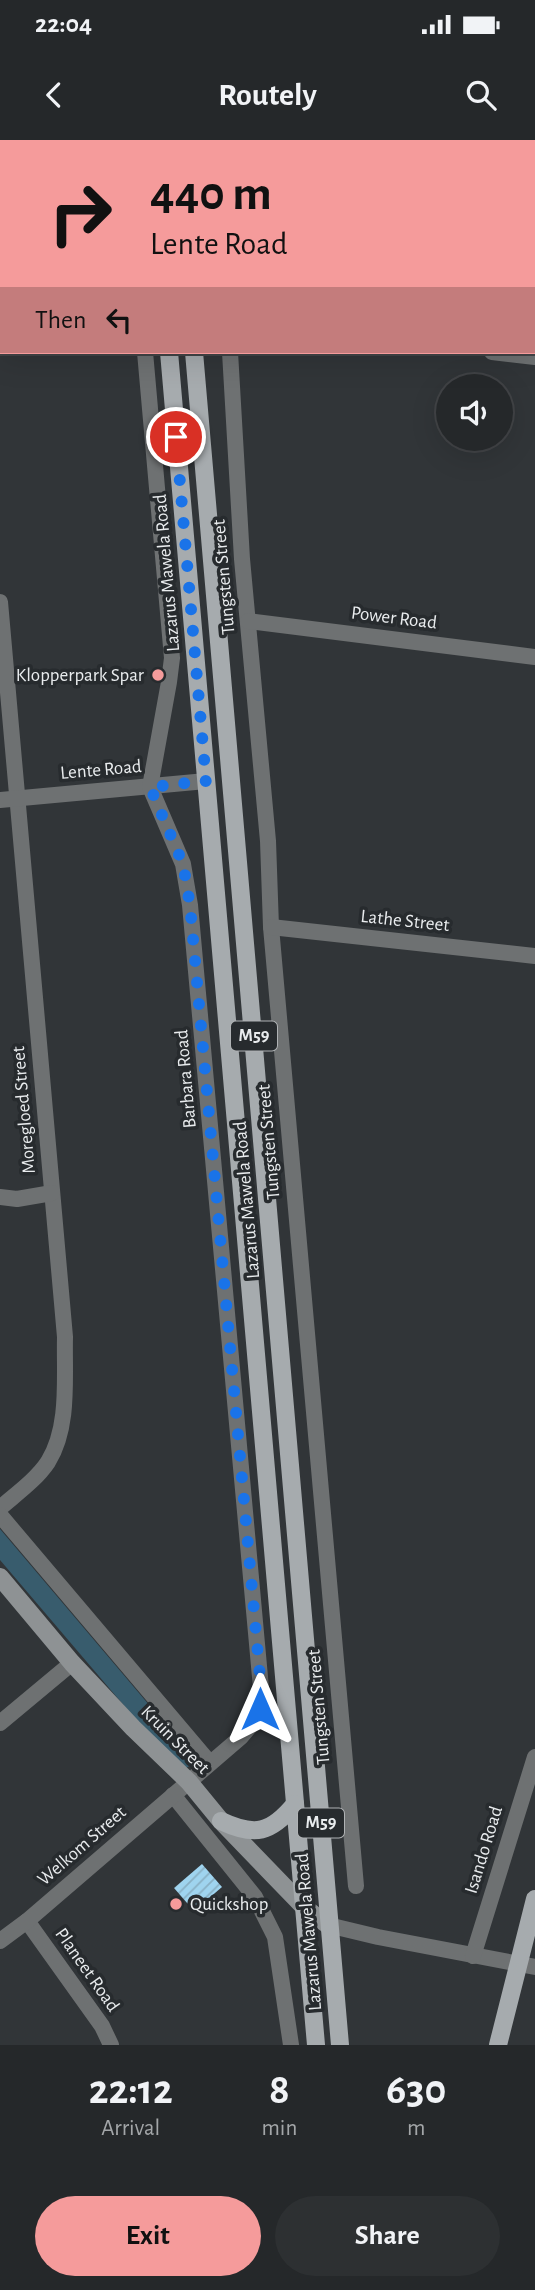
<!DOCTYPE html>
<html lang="en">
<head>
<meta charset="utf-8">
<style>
	body { margin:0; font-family:"Alegreya Sans",sans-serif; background:#2d3032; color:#f1f3f6; height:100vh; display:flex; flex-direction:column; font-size:26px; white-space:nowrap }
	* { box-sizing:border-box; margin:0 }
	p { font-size:23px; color:#a3a6a8 }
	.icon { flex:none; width:38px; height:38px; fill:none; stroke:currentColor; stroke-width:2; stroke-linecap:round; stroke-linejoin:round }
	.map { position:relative; height:1905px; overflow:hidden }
	.side { display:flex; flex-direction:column; background:#25282a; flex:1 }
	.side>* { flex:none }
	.hud { position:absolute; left:0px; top:0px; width:536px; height:214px; box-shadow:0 7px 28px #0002,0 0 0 2px #424447; background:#f59b9b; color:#111; overflow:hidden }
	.tools { position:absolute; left:436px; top:234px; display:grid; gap:14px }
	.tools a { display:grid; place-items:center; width:77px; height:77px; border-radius:50%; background:#25282a; box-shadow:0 7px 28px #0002,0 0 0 2px #424447; font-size:35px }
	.pin { position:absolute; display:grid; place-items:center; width:60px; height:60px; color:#fff; margin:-30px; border:4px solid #fff; border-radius:50%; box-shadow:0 2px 7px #0007 }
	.me { position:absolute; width:77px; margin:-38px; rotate:0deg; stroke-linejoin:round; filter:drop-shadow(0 0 5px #0008) }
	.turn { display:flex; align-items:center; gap:24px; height:147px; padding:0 35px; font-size:32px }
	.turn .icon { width:91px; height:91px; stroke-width:2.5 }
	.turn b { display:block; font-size:49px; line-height:60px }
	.then { display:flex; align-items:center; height:66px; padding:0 35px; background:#0003; gap:14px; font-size:26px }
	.eta { display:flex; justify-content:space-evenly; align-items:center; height:119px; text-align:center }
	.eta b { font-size:42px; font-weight:700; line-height:49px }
	.button { display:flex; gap:14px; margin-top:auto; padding:14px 35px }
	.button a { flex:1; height:80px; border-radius:42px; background:#f59b9b; color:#111; font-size:28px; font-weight:700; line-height:80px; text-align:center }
	.button a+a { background:#2d3032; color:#f1f3f6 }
	.status { display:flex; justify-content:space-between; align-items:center; height:49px; padding:0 35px; background:#25282a; direction:ltr }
	.status svg { height:19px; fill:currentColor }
	header { display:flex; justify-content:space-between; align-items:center; height:91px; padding:0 35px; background:#25282a; font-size:32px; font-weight:700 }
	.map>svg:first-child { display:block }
</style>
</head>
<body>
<div class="status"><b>22:04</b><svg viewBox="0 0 49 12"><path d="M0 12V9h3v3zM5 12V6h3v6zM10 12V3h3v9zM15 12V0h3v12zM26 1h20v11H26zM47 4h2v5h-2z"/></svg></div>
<header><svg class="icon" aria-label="back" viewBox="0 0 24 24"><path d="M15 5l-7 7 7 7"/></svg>Routely<svg class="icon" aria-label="search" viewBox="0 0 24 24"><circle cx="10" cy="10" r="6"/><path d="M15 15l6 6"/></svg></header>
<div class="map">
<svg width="535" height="1905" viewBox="0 0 535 1905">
	<defs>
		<pattern id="building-hatch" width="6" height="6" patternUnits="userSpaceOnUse" patternTransform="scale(1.75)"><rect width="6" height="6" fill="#9fd4ef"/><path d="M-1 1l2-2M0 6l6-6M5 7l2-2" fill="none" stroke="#89b1c5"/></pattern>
	</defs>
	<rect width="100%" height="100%" fill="#313538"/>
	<!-- grass -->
	<polygon fill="#385c6d" points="0,1389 183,1605 194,1618 193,1624 186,1628 144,1589 0,1420"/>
	<!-- building -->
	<polygon fill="url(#building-hatch)" points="202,1724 222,1747 194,1771 174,1748"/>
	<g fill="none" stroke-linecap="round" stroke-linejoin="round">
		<!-- minor -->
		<g stroke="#6e7172" stroke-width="16">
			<polyline points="127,0 127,2"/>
			<polyline points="203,0 203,2"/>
			<polyline points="230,212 242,419 268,701 271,787 356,1746"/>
			<polyline points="492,212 535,217"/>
			<path d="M 0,462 L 65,1197 C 64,1237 70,1287 48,1322 C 36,1340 16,1354 0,1368"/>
			<polyline points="248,481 535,517"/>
			<polyline points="0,660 206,641"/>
			<polyline points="271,787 535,816"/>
			<polyline points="0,1057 17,1059 52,1053"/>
			<polyline points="0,1375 209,1622"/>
			<polyline points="0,1583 72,1523"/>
			<polyline points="173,1655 255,1757 275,1797 291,1905"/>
			<polyline points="27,1781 102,1886 111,1905"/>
			<polyline points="328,1785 378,1797 535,1827"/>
			<polyline points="0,1801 27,1781 241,1597 256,1579 262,1559 190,765 183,724 150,647 169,542 172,518 145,212"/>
			<polyline points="473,1816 535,1617"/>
		</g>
		<!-- secondary -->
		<polyline stroke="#8e9294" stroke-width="18" points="0,1437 72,1523 133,1588 189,1642 221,1681 305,1768 328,1785"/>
		<!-- primary -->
		<g stroke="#a6abae" stroke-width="18">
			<polyline points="150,0 151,2"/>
			<polyline points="176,0 176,2"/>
			<polyline points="169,212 316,1905"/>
			<polyline points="194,212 340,1905"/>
			<path d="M 221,1681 C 255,1697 271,1693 295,1664"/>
			<polyline points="498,1905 535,1759"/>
		</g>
	</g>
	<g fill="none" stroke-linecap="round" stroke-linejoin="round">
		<!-- route -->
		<polyline stroke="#1a73e8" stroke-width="12" stroke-dasharray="0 21.6" points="176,297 206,641 150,647 183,724 190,765 262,1559 260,1569"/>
	</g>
	<!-- markers -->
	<g fill="#f59b9b" stroke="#272b2e" stroke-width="2.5">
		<circle cx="158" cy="535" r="7"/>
		<circle cx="176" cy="1764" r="7"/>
	</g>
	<g text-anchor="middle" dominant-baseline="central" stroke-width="7" stroke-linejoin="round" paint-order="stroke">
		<!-- shield labels -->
		<g fill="#272b2e" stroke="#afb2b4" stroke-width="2">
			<rect x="231" y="881.5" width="46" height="29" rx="5"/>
			<rect x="298" y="1668.5" width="46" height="29" rx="5"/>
		</g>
		<g font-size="18" font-weight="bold" fill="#e9ecee">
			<text x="254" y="896">M59</text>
			<text x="321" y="1683">M59</text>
		</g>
		<!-- street labels -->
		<g font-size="19" fill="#e9ecee" stroke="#272b2e">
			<text transform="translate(167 433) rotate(-95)">Lazarus Mawela Road</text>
			<text transform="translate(224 437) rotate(-95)">Tungsten Street</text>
			<text transform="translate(394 478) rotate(7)">Power Road</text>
			<text transform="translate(101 630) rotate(-5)">Lente Road</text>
			<text transform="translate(405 781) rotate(6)">Lathe Street</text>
			<text transform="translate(186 939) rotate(-95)">Barbara Road</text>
			<text transform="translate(24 970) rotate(-95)">Moregloed Street</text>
			<text transform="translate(269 1002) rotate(-95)">Tungsten Street</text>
			<text transform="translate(247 1060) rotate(-95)">Lazarus Mawela Road</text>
			<text transform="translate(319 1567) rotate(-95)">Tungsten Street</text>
			<text transform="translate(175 1600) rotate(45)">Kruin Street</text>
			<text transform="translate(82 1706) rotate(-41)">Welkom Street</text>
			<text transform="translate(484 1710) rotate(-73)">Isando Road</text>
			<text transform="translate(309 1792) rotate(-95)">Lazarus Mawela Road</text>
			<text transform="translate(87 1830) rotate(55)">Planeet Road</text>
		</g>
		<!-- poi labels -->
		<g font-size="19" fill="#e9ecee" stroke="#272b2e" text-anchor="end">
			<text x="144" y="535">Klopperpark Spar</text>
			<text x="190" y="1764" text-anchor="start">Quickshop</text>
		</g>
	</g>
</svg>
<div class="tools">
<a><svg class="icon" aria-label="sound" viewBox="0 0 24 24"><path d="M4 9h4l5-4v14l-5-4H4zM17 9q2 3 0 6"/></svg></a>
</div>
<div class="pin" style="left:176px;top:297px;background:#d93025"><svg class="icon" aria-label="arrive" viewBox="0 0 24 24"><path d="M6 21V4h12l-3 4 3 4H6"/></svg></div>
<svg class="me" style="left:260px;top:1569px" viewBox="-20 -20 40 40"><path d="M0-17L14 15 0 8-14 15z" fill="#1a73e8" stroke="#fff" stroke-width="4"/></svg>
<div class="hud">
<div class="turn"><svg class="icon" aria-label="right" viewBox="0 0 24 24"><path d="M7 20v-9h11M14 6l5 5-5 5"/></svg><div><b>440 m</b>Lente Road</div></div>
<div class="then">Then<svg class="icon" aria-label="left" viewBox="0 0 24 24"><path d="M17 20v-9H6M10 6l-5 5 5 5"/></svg></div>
</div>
</div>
<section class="side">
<div class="eta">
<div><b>22:12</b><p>Arrival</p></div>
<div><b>8</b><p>min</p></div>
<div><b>630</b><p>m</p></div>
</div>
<div class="button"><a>Exit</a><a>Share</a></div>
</section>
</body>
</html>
